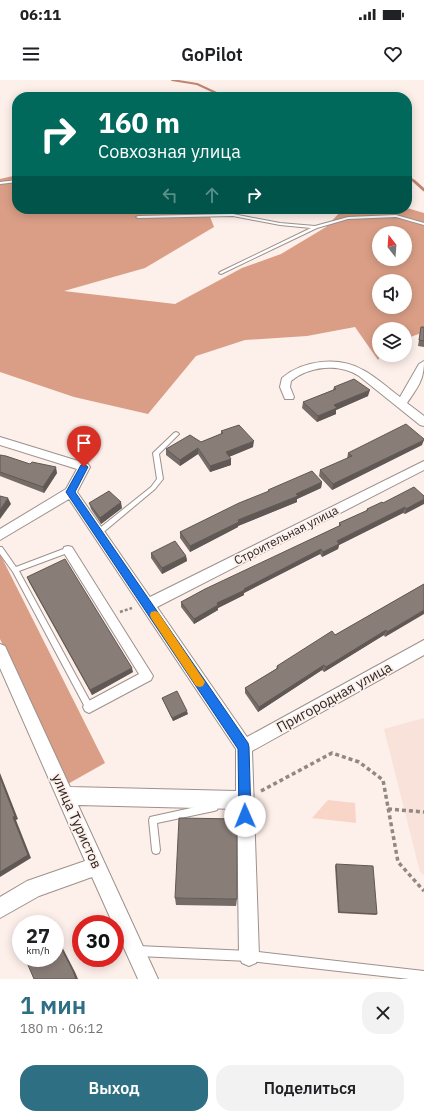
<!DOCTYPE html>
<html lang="ru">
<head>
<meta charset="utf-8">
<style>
	body { margin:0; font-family:"IBM Plex Sans",sans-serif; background:#f2f2f2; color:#202124; height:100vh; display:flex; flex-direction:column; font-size:15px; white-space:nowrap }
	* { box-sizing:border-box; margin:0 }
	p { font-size:13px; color:#757577 }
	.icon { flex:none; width:22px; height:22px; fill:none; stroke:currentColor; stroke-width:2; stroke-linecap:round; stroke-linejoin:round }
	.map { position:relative; height:899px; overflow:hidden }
	.sheet { display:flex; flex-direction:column; background:#fff; flex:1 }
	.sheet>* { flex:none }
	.top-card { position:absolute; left:12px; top:12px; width:400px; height:122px; border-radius:16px; box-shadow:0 2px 10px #0003; background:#00695c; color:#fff; overflow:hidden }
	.needle { width:26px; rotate:343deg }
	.tools { position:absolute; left:372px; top:146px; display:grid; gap:8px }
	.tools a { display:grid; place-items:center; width:40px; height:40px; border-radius:50%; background:#fff; box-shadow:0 2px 10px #0003; font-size:20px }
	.speed { position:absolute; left:12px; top:835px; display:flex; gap:8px; font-size:20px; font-weight:700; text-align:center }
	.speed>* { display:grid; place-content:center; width:52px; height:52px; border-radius:50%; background:#fff; box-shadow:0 2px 10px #0003; line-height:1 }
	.speed small { font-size:10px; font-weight:400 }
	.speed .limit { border:6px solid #d22; background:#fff; color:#111 }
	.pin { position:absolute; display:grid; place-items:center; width:34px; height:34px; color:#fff; margin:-41px -17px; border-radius:50% 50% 50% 0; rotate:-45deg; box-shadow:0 0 4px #0007 }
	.pin .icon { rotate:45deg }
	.me { position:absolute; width:44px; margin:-22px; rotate:359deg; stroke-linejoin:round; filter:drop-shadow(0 0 3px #0008) }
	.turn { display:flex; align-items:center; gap:14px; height:84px; padding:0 20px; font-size:18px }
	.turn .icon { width:52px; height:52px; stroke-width:2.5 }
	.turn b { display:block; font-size:28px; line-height:34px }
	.lanes { display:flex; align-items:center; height:38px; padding:0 20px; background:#0003; justify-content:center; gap:20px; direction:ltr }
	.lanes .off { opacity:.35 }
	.round { display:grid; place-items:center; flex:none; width:42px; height:42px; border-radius:16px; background:#f2f2f2 }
	.summary { display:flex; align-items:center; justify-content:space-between; height:68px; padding:0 20px }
	h1 { font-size:24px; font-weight:600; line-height:30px; color:#2f6f83 }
	.action { display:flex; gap:8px; margin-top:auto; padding:8px 20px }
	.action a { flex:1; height:46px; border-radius:16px; background:#2f6f83; color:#fff; font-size:16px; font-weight:600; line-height:46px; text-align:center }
	.action a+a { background:#f2f2f2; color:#202124 }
	.status { display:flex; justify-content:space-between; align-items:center; height:28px; padding:0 20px; background:#fff; direction:ltr }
	.status svg { height:11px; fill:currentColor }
	header { display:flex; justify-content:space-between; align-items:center; height:52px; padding:0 20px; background:#fff; font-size:18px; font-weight:600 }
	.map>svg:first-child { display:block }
</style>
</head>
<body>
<div class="status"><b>06:11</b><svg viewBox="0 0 49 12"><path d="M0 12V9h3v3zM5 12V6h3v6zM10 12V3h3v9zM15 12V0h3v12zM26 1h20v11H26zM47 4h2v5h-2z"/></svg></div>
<header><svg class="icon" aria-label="menu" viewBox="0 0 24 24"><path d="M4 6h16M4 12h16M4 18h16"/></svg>GoPilot<svg class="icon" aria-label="heart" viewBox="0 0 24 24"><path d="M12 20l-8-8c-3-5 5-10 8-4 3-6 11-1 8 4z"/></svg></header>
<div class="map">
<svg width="424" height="899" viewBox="0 0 424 899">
	<rect width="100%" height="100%" fill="#fdefea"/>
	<!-- built -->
	<polygon fill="#f8e2da" points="424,638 424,795 420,792 384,649"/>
	<!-- green -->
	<polygon fill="#f9d5c7" points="328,720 355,723 356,743 312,738"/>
	<!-- forest -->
	<g fill="#da9e86" fill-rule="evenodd">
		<path d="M 17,95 L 17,129 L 207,129 L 214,147 L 145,188 L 64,211 L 175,224 L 242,188 L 281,174 L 326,147 L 342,130 L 407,129 L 407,128 L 424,133 L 424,252 L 405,259 L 405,249 L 379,249 L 379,275 L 381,275 L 378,280 L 355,247 L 307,256 L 245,260 L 196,276 L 148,334 L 74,317 L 0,292 L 0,99 ZM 379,153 L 405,153 L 405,179 L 379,179 ZM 379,201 L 405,201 L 405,227 L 379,227 Z"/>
		<polygon points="0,474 105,683 66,705 0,559"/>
	</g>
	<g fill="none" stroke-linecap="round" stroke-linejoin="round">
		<!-- stream-far1 -->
		<g stroke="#bf856e" stroke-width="2">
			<polyline points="172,0 197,4 225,17"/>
			<polyline points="407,95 415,102"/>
		</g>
		<!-- stream -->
		<polyline stroke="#bf856e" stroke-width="3" points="414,101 424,110"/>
		<defs>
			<g id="service">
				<polygon points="17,100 17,102 0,104 0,102"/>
				<polygon points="200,129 208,129 221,132 219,133"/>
				<polygon points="233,134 280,143 315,146 348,137 396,135 424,143 424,145 396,137 348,139 317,148 221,194 219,193 220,192 311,148 280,145 233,136 138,138 136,137 138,136"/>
				<polygon points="176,352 178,353 179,354 159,374 163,399 155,409 100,455 96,455 95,453 96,451 151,407 157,399 153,373 174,353"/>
				<polygon points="0,467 2,467 16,487 66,468 70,468 71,470 70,472 19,491 92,625 93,627 92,629 89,630 86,629 13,492 0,474"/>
				<polygon points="214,723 217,724 218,727 217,730 214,731 157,743 160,770 159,773 156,774 153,773 152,770 149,740 150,737"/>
				<polygon points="138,866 249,871 424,891 424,899 409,899 249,881 138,876 135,874 133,871 135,868"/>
			</g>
			<polygon id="pedestrian" points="68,466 72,467 153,596 151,600 89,633 85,631 83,627 85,623 139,594 64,473 63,470 64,467"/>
			<g id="minor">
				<path d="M 424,281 C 424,300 418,307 407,323 L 424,336 L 424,346 L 420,345 L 359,296 C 339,283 309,286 291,301 L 290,307 L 294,317 L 293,319 L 285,319 L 280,307 L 282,298 C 303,280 339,276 363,290 C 376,297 388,308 400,317 L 419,284 Z"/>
				<polygon points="0,357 88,384 90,387 77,412 150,517 424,381 424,390 157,527 247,657 424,560 424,575 252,671 259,876 256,883 249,886 242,883 239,876 237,729 78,725 158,899 138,899 115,848 115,844 113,844 92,797 39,816 0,838 0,817 27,801 85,781 0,588 0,564 5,566 70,707 236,711 236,669 69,419 0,460 0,449 66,409 77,389 0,365"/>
			</g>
		</defs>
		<!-- service casing -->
		<use href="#service" stroke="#9d918c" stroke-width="2"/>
		<!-- pedestrian casing -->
		<use href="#pedestrian" stroke="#9d918c" stroke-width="2"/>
		<!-- minor casing -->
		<use href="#minor" stroke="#9d918c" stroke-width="2"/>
		<!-- path-far1 -->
		<polyline stroke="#918884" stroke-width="2.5" stroke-dasharray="3 2" stroke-linecap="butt" points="120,532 132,528"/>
		<!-- path -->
		<g stroke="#918884" stroke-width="3.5" stroke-dasharray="4 3" stroke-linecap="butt">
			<polyline points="261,711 332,673 359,682 383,700 398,782 424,811"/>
			<polyline points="388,729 424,732"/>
		</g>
		<!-- service -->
		<use href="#service" fill="#fff" fill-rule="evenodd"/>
		<!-- pedestrian -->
		<use href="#pedestrian" fill="#fff" fill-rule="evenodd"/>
		<!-- minor -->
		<use href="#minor" fill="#fff" fill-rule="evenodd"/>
	</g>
	<!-- wall -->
	<g fill="#766c67">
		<polygon points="424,246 424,267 418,266 420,253 421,247 424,247"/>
		<polygon points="334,307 368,316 336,330 336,334 317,342 302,328 303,322 333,310"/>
		<polygon points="221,351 253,367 229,377 231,385 210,392 198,374 180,386 166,375 166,369 201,362 221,354"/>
		<polygon points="422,365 332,410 319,396 320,390 347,379 348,373"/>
		<polygon points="0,375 57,393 44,413 0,396"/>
		<polygon points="322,402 321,408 297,419 297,422 238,446 238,447 190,472 180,458 180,452 268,412 268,410"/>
		<polygon points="424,416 405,434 403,433 339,465 338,469 322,477 320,474 244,513 244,515 218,528 218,530 194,544 181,527 181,522 339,446 339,443 366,431 367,429 383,423"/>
		<polygon points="89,423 122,428 101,444 91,429"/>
		<polygon points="151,473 186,476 187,481 162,494 151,478"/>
		<polygon points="27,497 133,592 92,615 29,502"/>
		<polygon points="424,504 385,557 384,555 324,592 322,590 258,632 245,613 245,608 276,589 277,586 335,555"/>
		<polygon points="162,618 188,634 173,641 163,620"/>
		<polygon points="336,784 377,834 376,835 338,833 335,786"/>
		<polygon points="175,818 237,819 236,826 176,825"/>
	</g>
	<!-- shaded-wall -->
	<g fill="#605854">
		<polygon points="370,310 368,316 336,330 336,334 317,342 318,336 334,325"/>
		<polygon points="424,360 422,365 332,410 333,404"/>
		<polygon points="254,361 253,367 226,378 226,372"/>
		<polygon points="198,368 198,374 180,386 180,380"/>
		<polygon points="231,379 231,385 210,392 210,386"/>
		<polygon points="56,387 57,393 44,413 43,407"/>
		<polygon points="322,402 321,408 297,419 297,422 238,446 238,447 190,472 190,466 238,440"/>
		<polygon points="8,418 11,424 0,439 0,430"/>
		<polygon points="424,419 424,424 405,434 406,429"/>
		<polygon points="121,422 122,428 101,444 100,438"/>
		<polygon points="405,427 403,433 339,465 338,469 322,477 323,472 337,461"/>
		<polygon points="321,469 320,474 244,513 244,515 218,528 218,530 194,544 194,539 217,523 244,509"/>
		<polygon points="186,476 187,481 162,494 162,488"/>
		<polygon points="424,530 424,534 385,557 387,552"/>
		<polygon points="386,550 384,555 324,592 326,587"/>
		<polygon points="324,585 322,590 258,632 259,627"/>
		<polygon points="132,588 133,592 92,615 90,610"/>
		<polygon points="187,631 188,634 173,641 172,638"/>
		<polygon points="0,693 18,739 16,740 31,778 0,797 0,792 13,737 0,697"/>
		<polygon points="55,853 75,892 78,899 76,899 55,856"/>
	</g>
	<!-- building -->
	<g fill="#897d78" stroke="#605854">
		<polygon points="421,247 424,247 424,261 419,260"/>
		<polygon points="354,299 370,310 334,325 337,328 318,336 303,322 336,309 334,307"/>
		<polygon points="406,344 424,359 424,360 333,404 320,390 352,376 348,373"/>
		<polygon points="239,345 254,361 226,372 231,379 210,386 198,368 180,380 166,369 190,355 201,362 223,353 221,351"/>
		<polygon points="0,375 6,376 30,384 32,382 56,387 43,407 0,392"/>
		<polygon points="312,391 322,402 296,414 298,416 238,440 239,442 190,466 180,452 239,423 269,411 268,410"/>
		<polygon points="414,407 424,416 424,419 406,429 405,427 337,461 339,464 323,472 321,469 244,509 245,510 217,523 218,525 194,539 181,522 205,509 341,445 339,443 368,430 367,429 382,422 383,423"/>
		<polygon points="109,411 121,422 100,438 89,423"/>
		<polygon points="0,416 8,418 0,430"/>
		<polygon points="175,461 186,476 162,488 151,473"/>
		<polygon points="65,479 132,588 90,610 27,497"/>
		<polygon points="424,504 424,530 387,552 386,550 326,587 324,585 259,627 245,608 278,588 277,586 332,551 335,555"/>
		<polygon points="177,611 187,631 172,638 162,618"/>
		<polygon points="0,697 15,736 13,737 28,775 0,792"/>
		<polygon points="179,738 237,739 237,819 175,818"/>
		<polygon points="336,784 373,786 377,834 339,832"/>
		<polygon points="55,856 73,891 76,899 34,899 25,878 55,878"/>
	</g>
	<!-- route -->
	<polygon fill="#1a73e8" stroke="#114b97" points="84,384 88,387 75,412 248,663 249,667 251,736 250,740 245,742 241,740 239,736 238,669 66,412 81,385"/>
	<!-- slow -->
	<polygon fill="#f59e0b" points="155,531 158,532 203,599 205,602 203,606 200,607 196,606 151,538 150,535 151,532"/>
	<g text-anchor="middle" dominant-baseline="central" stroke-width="3.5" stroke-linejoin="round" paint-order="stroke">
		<!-- street labels -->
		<g font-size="12" fill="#2b2624" stroke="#fdefea">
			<text transform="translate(286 455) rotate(-27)">Строительная улица</text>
		</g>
		<!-- near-street labels -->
		<g font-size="14" fill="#2b2624" stroke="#fdefea">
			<text transform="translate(334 617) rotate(-29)">Пригородная улица</text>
			<text transform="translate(77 741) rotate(66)">улица Туристов</text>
		</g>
	</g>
</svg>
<div class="tools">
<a><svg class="needle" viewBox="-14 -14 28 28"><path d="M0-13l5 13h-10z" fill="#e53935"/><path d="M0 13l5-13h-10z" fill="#757577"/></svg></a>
<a><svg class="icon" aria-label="sound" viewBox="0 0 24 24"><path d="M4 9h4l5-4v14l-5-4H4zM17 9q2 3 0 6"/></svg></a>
<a><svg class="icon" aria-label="layers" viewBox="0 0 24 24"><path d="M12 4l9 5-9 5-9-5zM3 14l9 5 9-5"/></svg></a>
</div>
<div class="speed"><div>27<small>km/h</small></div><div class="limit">30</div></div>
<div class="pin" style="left:84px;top:387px;background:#d93025"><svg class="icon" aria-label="arrive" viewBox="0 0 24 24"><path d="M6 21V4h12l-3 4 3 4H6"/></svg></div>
<svg class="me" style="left:245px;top:736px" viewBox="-20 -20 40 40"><circle r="19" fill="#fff"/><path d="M0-13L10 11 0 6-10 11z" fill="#1a73e8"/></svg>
<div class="top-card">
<div class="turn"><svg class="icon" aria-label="right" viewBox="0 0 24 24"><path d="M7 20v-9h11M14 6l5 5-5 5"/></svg><div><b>160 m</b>Совхозная улица</div></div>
<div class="lanes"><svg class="icon off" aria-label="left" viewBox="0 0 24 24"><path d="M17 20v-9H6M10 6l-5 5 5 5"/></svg><svg class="icon off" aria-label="ahead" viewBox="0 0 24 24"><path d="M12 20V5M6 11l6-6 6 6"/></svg><svg class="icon" aria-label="right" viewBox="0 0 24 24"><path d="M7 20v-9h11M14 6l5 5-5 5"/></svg></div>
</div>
</div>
<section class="sheet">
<div class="summary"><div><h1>1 мин</h1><p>180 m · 06:12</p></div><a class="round"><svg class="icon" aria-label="close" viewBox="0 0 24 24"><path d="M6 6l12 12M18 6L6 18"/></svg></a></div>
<div class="action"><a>Выход</a><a>Поделиться</a></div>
</section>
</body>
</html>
